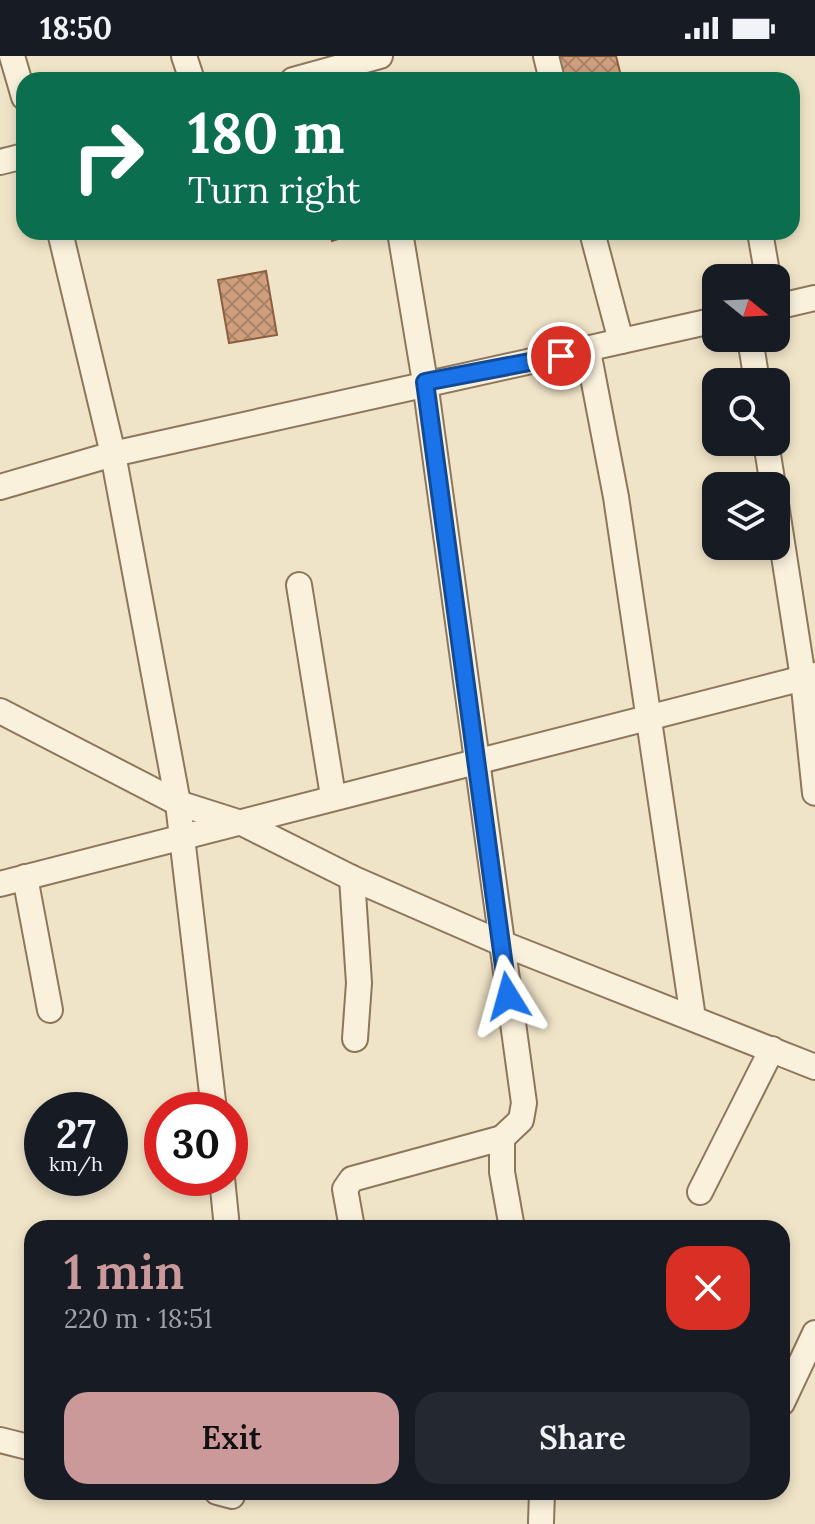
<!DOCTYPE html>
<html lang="en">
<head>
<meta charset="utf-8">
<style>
	body { margin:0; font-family:Lora,serif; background:#242831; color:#f1f3f6; height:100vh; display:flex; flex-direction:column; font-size:30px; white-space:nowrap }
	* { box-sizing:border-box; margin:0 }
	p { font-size:26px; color:#9ea1a6 }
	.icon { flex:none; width:44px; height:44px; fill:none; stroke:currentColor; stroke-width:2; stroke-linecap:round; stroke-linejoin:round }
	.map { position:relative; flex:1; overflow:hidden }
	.drawer { position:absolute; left:24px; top:1164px; width:766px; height:280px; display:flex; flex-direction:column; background:#171b24; border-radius:24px; box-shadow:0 4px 12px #0003 }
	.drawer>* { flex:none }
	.guide { position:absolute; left:16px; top:16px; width:784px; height:168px; border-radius:24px; box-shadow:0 4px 12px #0003; background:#0b6e4f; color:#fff; overflow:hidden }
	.needle { width:52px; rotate:108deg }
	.tools { position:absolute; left:702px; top:208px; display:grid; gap:16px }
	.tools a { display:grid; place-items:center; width:88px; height:88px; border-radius:16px; background:#171b24; box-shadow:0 4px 12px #0003; font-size:40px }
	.speed { position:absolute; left:24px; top:1036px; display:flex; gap:16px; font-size:40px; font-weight:700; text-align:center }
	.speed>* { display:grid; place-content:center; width:104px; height:104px; border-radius:50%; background:#171b24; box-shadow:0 4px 12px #0003; line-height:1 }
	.speed small { font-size:20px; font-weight:400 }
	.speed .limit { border:12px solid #d22; background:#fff; color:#111 }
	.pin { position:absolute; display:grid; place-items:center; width:68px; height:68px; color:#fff; margin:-34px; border:4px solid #fff; border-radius:50%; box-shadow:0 2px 8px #0007 }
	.me { position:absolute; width:88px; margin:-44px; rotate:352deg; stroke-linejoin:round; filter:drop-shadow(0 0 6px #0008) }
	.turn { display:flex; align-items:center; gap:28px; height:168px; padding:0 40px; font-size:36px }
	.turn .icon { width:104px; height:104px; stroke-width:2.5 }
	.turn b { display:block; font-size:56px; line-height:68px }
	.round { display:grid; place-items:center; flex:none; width:84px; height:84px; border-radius:24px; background:#242831 }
	.headline { display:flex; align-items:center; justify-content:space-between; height:136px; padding:0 40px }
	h1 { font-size:48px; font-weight:600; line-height:60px; color:#cc999b }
	.cta { display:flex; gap:16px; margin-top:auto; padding:16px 40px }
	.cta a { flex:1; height:92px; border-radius:24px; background:#cc999b; color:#111; font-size:32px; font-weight:600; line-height:92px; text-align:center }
	.cta a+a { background:#242831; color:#f1f3f6 }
	.status { display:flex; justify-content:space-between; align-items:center; height:56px; padding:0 40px; background:#171b24; direction:ltr }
	.status svg { height:22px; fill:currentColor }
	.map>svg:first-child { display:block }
</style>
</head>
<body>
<div class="status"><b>18:50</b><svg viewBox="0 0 49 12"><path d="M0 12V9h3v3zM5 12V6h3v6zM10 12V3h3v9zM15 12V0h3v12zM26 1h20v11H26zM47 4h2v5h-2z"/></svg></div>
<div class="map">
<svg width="815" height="1468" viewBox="0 0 815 1468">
	<defs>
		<pattern id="building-cross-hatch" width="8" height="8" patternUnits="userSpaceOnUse" patternTransform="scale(2)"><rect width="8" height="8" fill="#cf9f7d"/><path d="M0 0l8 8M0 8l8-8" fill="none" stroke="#a98266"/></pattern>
	</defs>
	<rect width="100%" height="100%" fill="#f0e4c8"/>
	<!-- building -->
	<g fill="url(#building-cross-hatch)" stroke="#8d5f41" stroke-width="2">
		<polygon points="556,0 616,0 622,24 562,24"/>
		<polygon points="329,176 360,176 332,185"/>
		<polygon points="266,215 277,279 229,287 218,224"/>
	</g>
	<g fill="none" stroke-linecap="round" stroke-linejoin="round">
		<defs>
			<g id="street">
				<polyline points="12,0 24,41"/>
				<polyline points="184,0 192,24"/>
				<polyline points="546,0 552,24"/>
				<polyline points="293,24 380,0"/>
				<polyline points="0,106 24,100"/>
				<polyline points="60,176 113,398 178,747 214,1054"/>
				<polyline points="400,176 425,326 524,1047 521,1064 502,1082 502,1116 512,1172"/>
				<polyline points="592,176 621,285"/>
				<polyline points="760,176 768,222"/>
				<polyline points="776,251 815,242"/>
				<polyline points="750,282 757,326"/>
				<polyline points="588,295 616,441 693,962"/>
				<polyline points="766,386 773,430"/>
				<polyline points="0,431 113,398 716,264"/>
				<polyline points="776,448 803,622 815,737"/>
				<polyline points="299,529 333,740"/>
				<polyline points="0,655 178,747 244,768 352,822 501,887 815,1011"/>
				<polyline points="25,821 50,954"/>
				<polyline points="352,822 359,927 355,983"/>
				<polyline points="0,828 815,619"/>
				<polyline points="222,1122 227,1172"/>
				<polyline points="700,1136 772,993"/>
				<polyline points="352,1172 345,1133 352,1123 502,1082"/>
				<polyline points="782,1347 815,1277"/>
				<polyline points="0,1384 32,1392"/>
				<polyline points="217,1436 232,1440"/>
				<polyline points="541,1466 542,1436"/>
			</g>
		</defs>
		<!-- street casing -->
		<use href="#street" stroke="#8d765c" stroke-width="28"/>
		<!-- street -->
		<use href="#street" stroke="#faf1dc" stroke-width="24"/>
	</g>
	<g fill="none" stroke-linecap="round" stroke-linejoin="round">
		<defs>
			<polyline id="route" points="508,940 425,326 561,300"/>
		</defs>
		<!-- route casing -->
		<use href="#route" stroke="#114b97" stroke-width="20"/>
		<!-- route -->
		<use href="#route" stroke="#1a73e8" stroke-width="14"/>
	</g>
</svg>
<div class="tools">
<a><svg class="needle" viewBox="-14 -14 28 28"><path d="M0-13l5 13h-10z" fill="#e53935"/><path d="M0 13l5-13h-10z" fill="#9ea1a6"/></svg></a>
<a><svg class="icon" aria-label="search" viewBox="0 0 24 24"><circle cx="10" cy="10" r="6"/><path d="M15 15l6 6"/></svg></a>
<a><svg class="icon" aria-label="layers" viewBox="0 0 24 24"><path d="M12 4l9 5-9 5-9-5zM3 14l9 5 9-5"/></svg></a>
</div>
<div class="speed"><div>27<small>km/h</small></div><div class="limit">30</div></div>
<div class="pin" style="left:561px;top:300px;background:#d93025"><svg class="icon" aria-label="arrive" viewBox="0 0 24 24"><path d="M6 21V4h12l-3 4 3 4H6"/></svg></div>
<svg class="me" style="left:508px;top:940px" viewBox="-20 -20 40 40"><path d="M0-17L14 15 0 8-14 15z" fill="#1a73e8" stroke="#fff" stroke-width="4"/></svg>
<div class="guide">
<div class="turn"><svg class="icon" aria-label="right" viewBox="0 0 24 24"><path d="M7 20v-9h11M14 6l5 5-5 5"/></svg><div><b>180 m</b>Turn right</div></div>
</div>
<section class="drawer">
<div class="headline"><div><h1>1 min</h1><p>220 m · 18:51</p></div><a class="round" style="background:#d93025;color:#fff"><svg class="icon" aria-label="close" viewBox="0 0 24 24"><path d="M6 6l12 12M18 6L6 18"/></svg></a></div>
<div class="cta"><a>Exit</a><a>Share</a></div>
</section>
</div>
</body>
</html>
